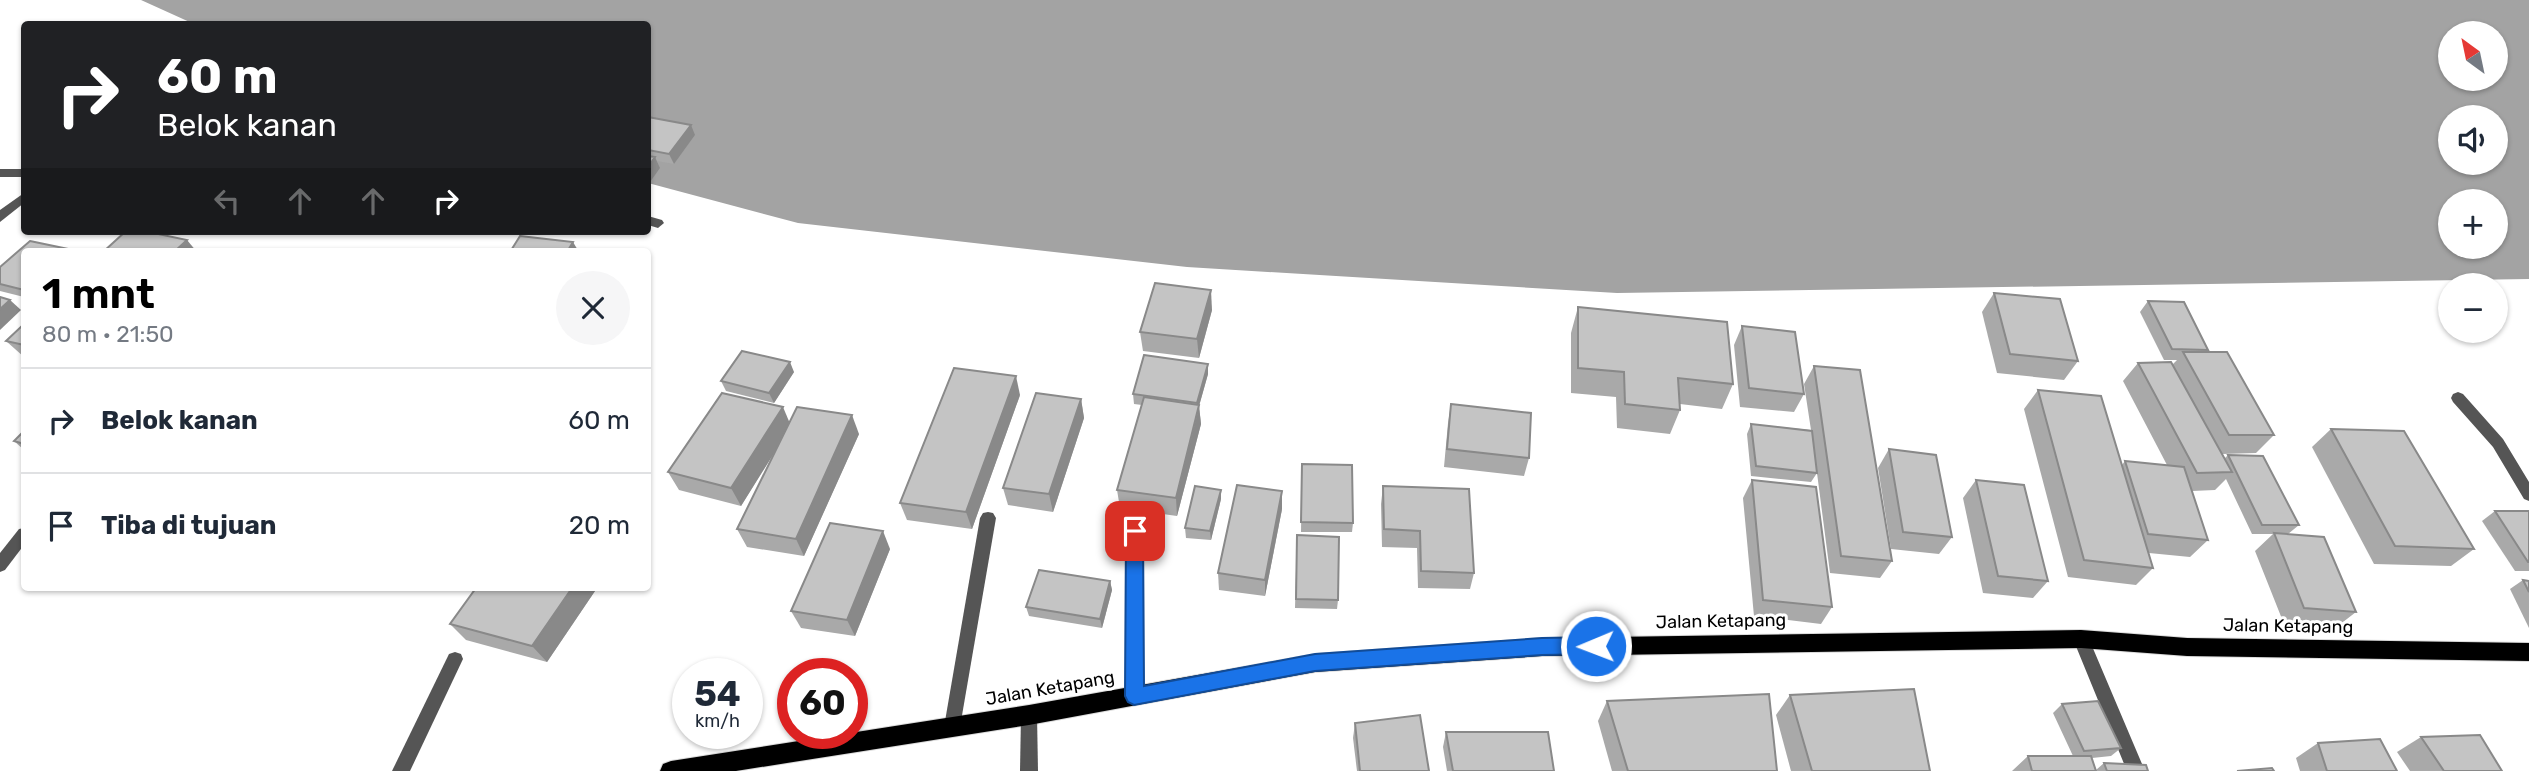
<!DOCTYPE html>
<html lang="id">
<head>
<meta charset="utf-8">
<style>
	body { margin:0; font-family:Rubik,sans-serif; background:#f6f6f7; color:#1f2937; height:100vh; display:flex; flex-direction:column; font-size:26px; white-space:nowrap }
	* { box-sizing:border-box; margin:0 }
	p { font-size:23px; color:#747a83 }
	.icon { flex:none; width:38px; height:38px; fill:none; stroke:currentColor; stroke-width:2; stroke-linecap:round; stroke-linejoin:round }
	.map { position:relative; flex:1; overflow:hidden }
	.drawer { position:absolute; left:21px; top:248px; width:630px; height:343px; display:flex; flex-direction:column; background:#fff; border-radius:7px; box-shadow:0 2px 5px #0004 }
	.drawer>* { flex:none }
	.hud { position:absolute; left:21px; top:21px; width:630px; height:214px; border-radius:7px; box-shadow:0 2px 5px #0004; background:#202124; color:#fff; overflow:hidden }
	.needle { width:46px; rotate:327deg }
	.fabs { position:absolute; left:2438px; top:21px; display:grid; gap:14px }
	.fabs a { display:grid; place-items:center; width:70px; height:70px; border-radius:50%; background:#fff; box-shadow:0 2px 5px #0004; font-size:35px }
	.speed { position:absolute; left:672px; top:658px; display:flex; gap:14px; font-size:35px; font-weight:700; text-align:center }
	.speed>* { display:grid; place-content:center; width:91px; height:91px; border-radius:50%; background:#fff; box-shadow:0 2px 5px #0004; line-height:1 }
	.speed small { font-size:18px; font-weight:400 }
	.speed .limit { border:10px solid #d22; background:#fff; color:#111 }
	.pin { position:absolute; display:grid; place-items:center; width:60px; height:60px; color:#fff; margin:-30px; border-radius:14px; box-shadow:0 4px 10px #0006 }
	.me { position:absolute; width:77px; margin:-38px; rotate:269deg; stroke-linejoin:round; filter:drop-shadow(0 0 5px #0008) }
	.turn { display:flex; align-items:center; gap:24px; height:147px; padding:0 21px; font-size:32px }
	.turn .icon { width:91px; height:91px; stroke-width:2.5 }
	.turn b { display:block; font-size:49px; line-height:60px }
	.lanes { display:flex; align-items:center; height:66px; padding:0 21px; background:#0003; justify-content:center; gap:35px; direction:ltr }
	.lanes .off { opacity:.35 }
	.round { display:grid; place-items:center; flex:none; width:74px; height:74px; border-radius:37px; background:#f6f6f7 }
	.summary { display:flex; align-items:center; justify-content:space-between; height:119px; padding:0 21px }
	h1 { font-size:42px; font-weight:600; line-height:52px; color:#000 }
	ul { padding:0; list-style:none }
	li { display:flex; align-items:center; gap:21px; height:105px; padding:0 21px; border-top:2px solid #e0e1e3 }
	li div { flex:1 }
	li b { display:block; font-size:26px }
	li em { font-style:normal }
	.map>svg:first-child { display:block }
</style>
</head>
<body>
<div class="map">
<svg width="2529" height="771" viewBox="0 0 2529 771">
	<rect width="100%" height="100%" fill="#fff"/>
	<!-- water -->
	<path fill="#a3a3a3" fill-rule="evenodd" d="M 141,0 L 2529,0 L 2529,279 L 1617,293 L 1187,267 L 798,223 L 648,183 L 648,24 L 194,24 ZM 2450,33 L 2496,33 L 2496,79 L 2450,79 ZM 2450,117 L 2496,117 L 2496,163 L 2450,163 ZM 2450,201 L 2496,201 L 2496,247 L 2450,247 Z"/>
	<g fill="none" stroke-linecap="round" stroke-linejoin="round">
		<defs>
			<polygon id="primary" points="2081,630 2187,638 2529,643 2529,661 2187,656 2081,648 1542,656 1315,672 1029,725 736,771 660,771 663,764 671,761 1029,705 1315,654 1542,638"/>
		</defs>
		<!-- primary casing -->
		<use href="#primary" stroke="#dbdbdb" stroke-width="2"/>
		<!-- service -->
		<g fill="#555" fill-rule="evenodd">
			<polygon points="2458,392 2463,394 2503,439 2529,482 2529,501 2524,499 2493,447 2453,402 2451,398 2453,394"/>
			<polygon points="988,512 993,513 996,518 960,727 958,733 952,735 946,733 944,727 980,518 983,513"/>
			<polygon points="1135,525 1140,526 1143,531 1142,696 1140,701 1134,704 1128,701 1126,696 1127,531 1130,526"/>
			<polygon points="455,652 461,654 463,659 410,771 392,771 449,654"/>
		</g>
		<!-- minor -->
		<g fill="#555" fill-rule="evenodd">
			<rect x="0" y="169" width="24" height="8"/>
			<polygon points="24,193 24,203 0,222 0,210"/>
			<polygon points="648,216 662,220 664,223 658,228 648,225"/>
			<polygon points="24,528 24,545 5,570 0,572 0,553 19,529"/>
			<polygon points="2081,632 2087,634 2089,639 2145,771 2127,771 2073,639 2075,634"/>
			<polygon points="1029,707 1035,709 1037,715 1038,771 1020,771 1021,715 1023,709"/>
		</g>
		<!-- primary -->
		<use href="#primary" fill="#000" fill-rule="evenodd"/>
	</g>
	<!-- wall -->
	<g fill="#a9a9a9">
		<polygon points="648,117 695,135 674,164 657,161 660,168 648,185"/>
		<polygon points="24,252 24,297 0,291 0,267"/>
		<polygon points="1994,293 2078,361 2064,380 1997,373 1982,312"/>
		<polygon points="2148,301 2208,350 2207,352 2274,435 2256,453 2222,454 2225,458 2228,455 2299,525 2288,534 2356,612 2334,629 2284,624 2255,551 2273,534 2252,534 2226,479 2215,490 2192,491 2208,540 2190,557 2149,553 2153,568 2136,585 2068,577 2024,409 2038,390 2122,465 2125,461 2167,465 2123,381 2138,363 2172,365 2177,360 2164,360 2140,312"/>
		<polygon points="1578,307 1733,384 1722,409 1680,404 1680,410 1670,434 1617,428 1616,397 1571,393 1571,333"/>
		<polygon points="1212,310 1199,358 1143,351 1140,332"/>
		<polygon points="24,324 24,357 6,341"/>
		<polygon points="1742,326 1804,394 1794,412 1740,407 1734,345"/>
		<polygon points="1208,364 1208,374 1199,406 1201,424 1177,516 1120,508 1117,490 1142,405 1134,404 1133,394"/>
		<polygon points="1814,366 1892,561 1880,578 1830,573 1817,473 1811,482 1751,476 1747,434 1751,424 1811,430 1804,384"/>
		<polygon points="794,372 774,403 726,391 721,381"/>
		<polygon points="1020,395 972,529 907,520 900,503"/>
		<polygon points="1081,399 1084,418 1053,512 1008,505 1003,488"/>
		<polygon points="1451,404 1529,458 1524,476 1444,467 1448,423"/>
		<polygon points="789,422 859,434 804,556 747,547 737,529 775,451 741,506 679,490 668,472"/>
		<polygon points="2331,429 2474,549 2451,566 2374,564 2312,447"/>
		<polygon points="24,431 24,450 14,441"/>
		<polygon points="1889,449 1952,537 1939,554 1891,549 1878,468"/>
		<polygon points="1302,464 1353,523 1352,532 1301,532"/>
		<polygon points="1752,480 1832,607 1821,624 1754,616 1743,498"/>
		<polygon points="1976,480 2048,581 2033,598 1983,593 1963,498"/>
		<polygon points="1383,486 1474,573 1470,589 1418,588 1417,548 1382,547 1381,504"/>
		<polygon points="1221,499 1211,540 1186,538 1185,528"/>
		<polygon points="1282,509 1265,596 1219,590 1218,573"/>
		<polygon points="2495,511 2529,511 2529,571 2515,571 2482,521"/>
		<polygon points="1297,535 1338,600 1337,609 1295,608"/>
		<polygon points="890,549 855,636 801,628 791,611"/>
		<polygon points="2523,580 2529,581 2529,628 2510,589"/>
		<polygon points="1110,581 1112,590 1102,628 1029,616 1026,607"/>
		<polygon points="476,588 597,588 547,662 466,640 450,624"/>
		<polygon points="1790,695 1930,771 1791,771 1776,715"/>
		<polygon points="1607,701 1777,771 1612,771 1598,721"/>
		<polygon points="2062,704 2121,748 2111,756 2092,758 2096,770 2104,763 2148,771 2012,771 2028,756 2073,756 2053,713"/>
		<polygon points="1355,723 1429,771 1357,771 1353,738"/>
		<polygon points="1446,732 1554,771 1447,771 1443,747"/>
		<polygon points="2421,737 2502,771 2410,771 2397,752"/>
		<polygon points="2318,743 2397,771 2300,771 2296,758"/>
	</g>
	<!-- shaded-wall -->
	<g fill="#898989">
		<polygon points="691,125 695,135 674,164 669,154"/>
		<polygon points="655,157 660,168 648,185 648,167"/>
		<polygon points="187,240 197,252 174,252"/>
		<polygon points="573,242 579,252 567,252"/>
		<polygon points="1211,290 1212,310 1199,358 1197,339"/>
		<polygon points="10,300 21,310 0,330 0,309"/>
		<polygon points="790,362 794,372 774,403 769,393"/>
		<polygon points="1208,364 1208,374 1199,406 1201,424 1177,516 1176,498 1198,412 1197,403"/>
		<polygon points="1016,376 1020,395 972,529 966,512"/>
		<polygon points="1081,399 1084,418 1053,512 1049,494"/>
		<polygon points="783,407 791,426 741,506 731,488"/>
		<polygon points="852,415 859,434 804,556 796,539"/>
		<polygon points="1221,490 1221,499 1211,540 1210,531"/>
		<polygon points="1282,491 1282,509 1265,596 1265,580"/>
		<polygon points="883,531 890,549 855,636 847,620"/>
		<polygon points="1110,581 1112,590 1102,628 1100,619"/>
		<polygon points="572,588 597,588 547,662 532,646"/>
	</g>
	<!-- building -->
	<g fill="#c4c4c4" stroke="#898989" stroke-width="2">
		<polygon points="648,117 691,125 669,154 648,150"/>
		<polygon points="648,156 655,157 648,167"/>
		<polygon points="126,231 144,231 187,240 174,252 103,252"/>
		<polygon points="520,236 573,242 567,252 510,252"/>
		<polygon points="30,241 73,250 72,252 24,252 24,290 0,284 0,267"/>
		<polygon points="1155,283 1211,290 1197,339 1140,332"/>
		<polygon points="1994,293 2060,299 2078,361 2010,354"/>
		<polygon points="0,297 10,300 0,309"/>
		<polygon points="2148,301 2184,302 2208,350 2172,349"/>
		<polygon points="1578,307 1727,322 1733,384 1678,378 1680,410 1625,404 1624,372 1578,368"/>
		<polygon points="24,324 24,345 6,341"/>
		<polygon points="1742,326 1795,332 1804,394 1749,388"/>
		<polygon points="742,351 790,362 769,393 721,381"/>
		<polygon points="2183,352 2227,352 2274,435 2229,435"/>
		<polygon points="1144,355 1208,364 1197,403 1133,394"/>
		<polygon points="2171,362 2232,472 2197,473 2138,363"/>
		<polygon points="1814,366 1860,370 1892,561 1841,556"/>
		<polygon points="954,368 1016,376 966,512 900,503"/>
		<polygon points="2038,390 2101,396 2153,568 2084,560"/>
		<polygon points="722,393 783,407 731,488 668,472"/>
		<polygon points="1036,393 1081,399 1049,494 1003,488"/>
		<polygon points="1144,397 1199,405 1176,498 1117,490"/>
		<polygon points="1451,404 1531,413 1529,458 1447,449"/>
		<polygon points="797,407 852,415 796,539 737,529"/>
		<polygon points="1751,424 1812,431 1817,473 1756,466"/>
		<polygon points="2331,429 2404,431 2474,549 2395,546"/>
		<polygon points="24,431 24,444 14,441"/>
		<polygon points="1889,449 1936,455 1952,537 1903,532"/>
		<polygon points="2228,455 2263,456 2299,525 2262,525"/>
		<polygon points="2125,461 2184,467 2208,540 2148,534"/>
		<polygon points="1302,464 1352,465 1353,523 1301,522"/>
		<polygon points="1752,480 1816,487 1832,607 1763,600"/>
		<polygon points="1976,480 2024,485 2048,581 1998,576"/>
		<polygon points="1237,485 1282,491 1265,580 1218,573"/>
		<polygon points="1195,486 1221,490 1210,531 1185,528"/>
		<polygon points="1383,486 1469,489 1474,573 1421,571 1420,531 1384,529"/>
		<polygon points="2495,511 2529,511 2529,562 2528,562"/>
		<polygon points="830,523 883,531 847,620 791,611"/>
		<polygon points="2274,533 2324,537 2356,612 2304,608"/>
		<polygon points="1297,535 1339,537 1338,600 1296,599"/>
		<polygon points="1039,570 1110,581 1100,619 1026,607"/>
		<polygon points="2523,580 2529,581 2529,592"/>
		<polygon points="476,588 572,588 532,646 450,624"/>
		<polygon points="1914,689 1930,771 1812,771 1790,695"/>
		<polygon points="1769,694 1777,771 1628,771 1607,701"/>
		<polygon points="2098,701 2121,748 2084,751 2062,704"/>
		<polygon points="1420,715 1429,771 1360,771 1355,723"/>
		<polygon points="1446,732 1548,732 1554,771 1453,771"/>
		<polygon points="2480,735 2502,771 2444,771 2421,737"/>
		<polygon points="2380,739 2397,771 2327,771 2318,743"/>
		<polygon points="2028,756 2091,756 2096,771 2032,771"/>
		<polygon points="2104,763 2146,765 2148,771 2107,771"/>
		<polygon points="2272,768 2274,771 2237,771"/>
	</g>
	<!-- route -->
	<polygon fill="#1a73e8" stroke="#114b97" stroke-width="2" points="1135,523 1141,525 1143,531 1144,686 1315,654 1542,638 1596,637 1603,640 1605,646 1603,652 1596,654 1542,655 1315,671 1134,705 1128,702 1125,696 1126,531 1128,525"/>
	<g text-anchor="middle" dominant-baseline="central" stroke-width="6" stroke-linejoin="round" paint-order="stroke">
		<!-- street labels -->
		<g font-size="18" fill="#000" stroke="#fff">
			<text transform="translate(1721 621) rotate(-1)">Jalan Ketapang</text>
			<text transform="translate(2288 626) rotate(1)">Jalan Ketapang</text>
			<text transform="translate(1050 688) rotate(-10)">Jalan Ketapang</text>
		</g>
	</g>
</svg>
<div class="fabs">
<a><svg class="needle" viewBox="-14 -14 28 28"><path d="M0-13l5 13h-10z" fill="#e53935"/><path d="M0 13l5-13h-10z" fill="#747a83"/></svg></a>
<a><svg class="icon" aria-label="sound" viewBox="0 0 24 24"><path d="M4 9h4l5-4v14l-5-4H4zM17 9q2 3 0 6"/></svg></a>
<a>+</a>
<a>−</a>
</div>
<div class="speed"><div>54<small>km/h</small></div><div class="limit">60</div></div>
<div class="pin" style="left:1135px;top:531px;background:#d93025"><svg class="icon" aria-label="arrive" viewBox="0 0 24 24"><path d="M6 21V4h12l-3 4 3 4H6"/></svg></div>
<svg class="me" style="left:1596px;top:646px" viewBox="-20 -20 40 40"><circle r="17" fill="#1a73e8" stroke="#fff" stroke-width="3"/><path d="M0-11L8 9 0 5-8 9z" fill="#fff"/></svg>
<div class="hud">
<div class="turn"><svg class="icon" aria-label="right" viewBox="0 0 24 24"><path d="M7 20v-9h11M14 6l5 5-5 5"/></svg><div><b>60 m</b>Belok kanan</div></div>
<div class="lanes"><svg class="icon off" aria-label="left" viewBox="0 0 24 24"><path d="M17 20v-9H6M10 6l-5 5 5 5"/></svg><svg class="icon off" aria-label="ahead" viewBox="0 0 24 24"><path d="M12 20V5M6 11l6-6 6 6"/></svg><svg class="icon off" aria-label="ahead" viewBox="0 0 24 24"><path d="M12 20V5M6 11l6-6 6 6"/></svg><svg class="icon" aria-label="right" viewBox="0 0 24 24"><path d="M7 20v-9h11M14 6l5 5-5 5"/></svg></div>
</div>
<section class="drawer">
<div class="summary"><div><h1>1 mnt</h1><p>80 m · 21:50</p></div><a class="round"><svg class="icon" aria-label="close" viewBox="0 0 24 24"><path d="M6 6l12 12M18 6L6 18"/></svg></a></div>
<ul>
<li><svg class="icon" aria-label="right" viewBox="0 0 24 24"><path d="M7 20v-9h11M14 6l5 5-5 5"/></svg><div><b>Belok kanan</b></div><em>60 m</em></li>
<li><svg class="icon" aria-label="arrive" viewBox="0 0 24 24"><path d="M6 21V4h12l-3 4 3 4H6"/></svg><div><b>Tiba di tujuan</b></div><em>20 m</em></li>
</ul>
</section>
</div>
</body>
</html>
